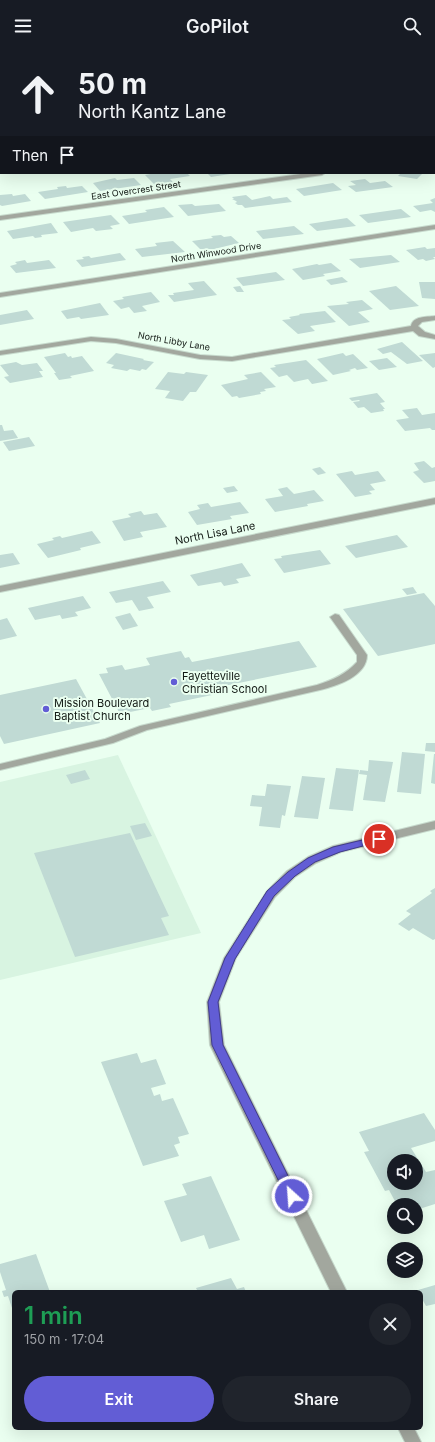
<!DOCTYPE html>
<html lang="en">
<head>
<meta charset="utf-8">
<style>
	body { margin:0; font-family:Inter,sans-serif; background:#20242c; color:#f1f3f6; height:100vh; display:flex; flex-direction:column; font-size:15px; white-space:nowrap }
	* { box-sizing:border-box; margin:0 }
	p { font-size:13px; color:#9ea1a6 }
	.icon { flex:none; width:22px; height:22px; fill:none; stroke:currentColor; stroke-width:2; stroke-linecap:round; stroke-linejoin:round }
	.map { position:relative; flex:1; overflow:hidden }
	.sheet { position:absolute; left:12px; top:1238px; width:411px; height:140px; display:flex; flex-direction:column; background:#171b24; border-radius:6px; box-shadow:0 4px 16px #0002 }
	.sheet>* { flex:none }
	.guide { position:absolute; left:0px; top:0px; width:435px; height:122px; box-shadow:0 4px 16px #0002; background:#171b24; color:#f1f3f6; overflow:hidden }
	.buttons { position:absolute; left:387px; top:1102px; display:grid; gap:8px }
	.buttons a { display:grid; place-items:center; width:36px; height:36px; border-radius:50%; background:#171b24; box-shadow:0 4px 16px #0002; font-size:20px }
	.pin { position:absolute; display:grid; place-items:center; width:34px; height:34px; color:#fff; margin:-17px; border:2px solid #fff; border-radius:50%; box-shadow:0 1px 4px #0007 }
	.me { position:absolute; width:44px; margin:-22px; rotate:334deg; stroke-linejoin:round; filter:drop-shadow(0 0 3px #0008) }
	.turn { display:flex; align-items:center; gap:14px; height:84px; padding:0 12px; font-size:18px }
	.turn .icon { width:52px; height:52px; stroke-width:2.5 }
	.turn b { display:block; font-size:28px; line-height:34px }
	.then { display:flex; align-items:center; height:38px; padding:0 12px; background:#0003; gap:8px; font-size:15px }
	.round { display:grid; place-items:center; flex:none; width:42px; height:42px; border-radius:21px; background:#20242c }
	.overview { display:flex; align-items:center; justify-content:space-between; height:68px; padding:0 12px }
	h1 { font-size:24px; font-weight:600; line-height:30px; color:#1e9e55 }
	.button { display:flex; gap:8px; margin-top:auto; padding:8px 12px }
	.button a { flex:1; height:46px; border-radius:24px; background:#625dd5; color:#fff; font-size:16px; font-weight:600; line-height:46px; text-align:center }
	.button a+a { background:#20242c; color:#f1f3f6 }
	header { display:flex; justify-content:space-between; align-items:center; height:52px; padding:0 12px; background:#171b24; font-size:18px; font-weight:600 }
	.map>svg:first-child { display:block }
</style>
</head>
<body>
<header><svg class="icon" aria-label="menu" viewBox="0 0 24 24"><path d="M4 6h16M4 12h16M4 18h16"/></svg>GoPilot<svg class="icon" aria-label="search" viewBox="0 0 24 24"><circle cx="10" cy="10" r="6"/><path d="M15 15l6 6"/></svg></header>
<div class="map">
<svg width="435" height="1390" viewBox="0 0 435 1390">
	<rect width="100%" height="100%" fill="#eafff0"/>
	<!-- built -->
	<polygon fill="#d8f4e1" points="118,703 201,881 0,928 0,730"/>
	<!-- building -->
	<g fill="#c0dad4" fill-rule="evenodd">
		<polygon points="156,121 187,121 190,124 170,127 173,130 155,133 145,123"/>
		<polygon points="207,121 230,121 230,122 211,125"/>
		<polygon points="401,121 423,121 417,127 398,124"/>
		<polygon points="115,126 117,128 134,126 141,133 100,139 93,131"/>
		<polygon points="365,127 370,131 385,129 393,135 356,140 348,134 356,133 350,129"/>
		<polygon points="333,131 342,138 304,144 296,137"/>
		<polygon points="66,134 67,136 82,134 88,140 45,147 38,140 58,137 57,135"/>
		<polygon points="12,142 13,144 25,142 31,149 2,154 0,153 0,143"/>
		<polygon points="246,143 252,148 270,144 273,147 287,145 292,150 245,156 242,153 238,153 235,151 237,150 236,149 232,147 234,147 232,145"/>
		<polygon points="435,146 435,160 431,158 420,160 413,154 433,151 430,148"/>
		<polygon points="192,152 195,154 219,152 226,159 188,164 178,153"/>
		<polygon points="164,155 174,165 129,172 122,164 147,160 145,158"/>
		<polygon points="401,157 411,165 368,171 359,163"/>
		<polygon points="111,163 120,172 110,174 113,177 96,179 93,176 71,180 63,170"/>
		<polygon points="347,166 356,174 317,179 309,172"/>
		<polygon points="51,171 58,181 41,183 42,185 35,186 33,184 13,187 7,179"/>
		<polygon points="294,174 304,182 263,187 256,179"/>
		<polygon points="221,183 224,185 231,184 239,191 214,197 200,197 192,189 213,186 211,184"/>
		<polygon points="173,189 185,200 142,205 135,197 157,194 155,191"/>
		<polygon points="425,195 427,197 435,196 435,205 433,205 435,207 426,209 423,207 418,208 406,198"/>
		<polygon points="120,201 126,208 82,215 76,208 84,207 82,205 89,204 91,206"/>
		<polygon points="391,203 400,210 360,216 349,207"/>
		<polygon points="25,208 27,211 49,208 56,216 16,221 10,214 17,212 15,210"/>
		<polygon points="331,211 341,219 323,222 325,224 303,228 292,217 317,212 319,213"/>
		<polygon points="276,220 285,228 243,234 236,226"/>
		<polygon points="342,225 348,230 331,233 326,228"/>
		<polygon points="204,229 217,243 174,250 168,243 174,243 173,241 194,238 188,231"/>
		<polygon points="419,230 435,230 435,247 422,246"/>
		<polygon points="240,234 244,240 237,240 233,235"/>
		<polygon points="396,234 419,254 390,258 369,239"/>
		<polygon points="151,240 160,250 142,254 147,259 134,261 129,255 121,257 113,249 124,247 122,245"/>
		<polygon points="362,248 373,257 358,260 370,270 349,274 327,254 349,252 346,250"/>
		<polygon points="100,251 109,263 81,267 79,265 67,267 61,259"/>
		<polygon points="27,258 34,267 0,273 0,263"/>
		<polygon points="325,259 336,270 310,274 315,279 298,282 282,268 291,267 289,265 300,263 299,262"/>
		<polygon points="402,290 423,309 407,312 391,300 383,302 377,297"/>
		<polygon points="65,301 68,305 71,304 72,306 82,304 94,319 70,324 72,326 59,328 54,321 56,321 44,305"/>
		<polygon points="116,301 144,307 143,308 154,310 146,318 142,317 140,319 130,317 127,319 111,316 114,313 106,311"/>
		<polygon points="343,301 346,304 353,302 368,316 357,318 355,316 349,318 351,319 333,323 317,307"/>
		<polygon points="435,301 435,315 433,316 419,303"/>
		<polygon points="387,306 397,315 379,318 369,309"/>
		<polygon points="306,308 328,329 312,332 308,327 294,330 287,323 279,325 270,316 276,315 274,313"/>
		<polygon points="16,310 22,313 37,311 43,319 39,319 43,325 10,331 4,325 9,324 0,313"/>
		<polygon points="168,320 184,322 186,320 208,323 196,340 190,340 183,349 165,346 170,339 155,337"/>
		<polygon points="261,320 276,335 264,337 266,339 260,340 261,342 239,346 237,344 232,345 221,333 248,327 244,323"/>
		<polygon points="377,341 385,350 380,351 385,357 383,357 384,359 371,361 364,355 358,356 353,350 360,349 359,348 352,349 349,346"/>
		<polygon points="417,356 422,363 435,361 435,378 432,378 430,376 405,379 396,368 409,366 402,358"/>
		<polygon points="0,373 2,373 4,379 13,378 18,386 0,389"/>
		<polygon points="29,385 35,394 9,399 3,390"/>
		<polygon points="424,409 432,416 435,415 435,429 424,431 413,420 419,418 414,411"/>
		<polygon points="320,415 326,421 318,423 312,417"/>
		<polygon points="352,419 355,423 378,419 386,429 370,432 375,438 369,439 372,442 355,445 336,422"/>
		<polygon points="234,434 238,439 227,441 223,436"/>
		<polygon points="287,435 294,442 314,438 324,449 307,452 308,454 275,460 265,447 283,444 278,437"/>
		<polygon points="240,450 249,461 230,464 232,467 197,473 188,460 200,457 197,453 208,451 211,455"/>
		<polygon points="141,459 144,463 157,461 167,475 140,480 143,485 124,489 112,469 131,465 128,462"/>
		<polygon points="92,479 101,491 80,496 81,498 48,506 37,492 54,488 52,486 60,484 62,486"/>
		<polygon points="397,483 408,495 356,506 345,494"/>
		<polygon points="320,498 331,512 284,521 274,507 282,506 281,504"/>
		<polygon points="13,501 20,512 0,516 0,503"/>
		<polygon points="242,511 251,524 236,527 239,531 224,534 221,530 198,534 190,523"/>
		<polygon points="163,529 171,540 147,545 154,556 139,559 132,548 116,551 109,540"/>
		<polygon points="413,535 417,541 407,543 402,537"/>
		<polygon points="424,541 435,554 435,592 378,604 343,557"/>
		<polygon points="83,544 91,556 75,560 78,564 62,567 60,563 35,568 28,556"/>
		<polygon points="130,561 138,574 123,578 115,565"/>
		<polygon points="7,566 17,584 0,588 0,568"/>
		<polygon points="299,589 317,615 209,637 212,643 169,652 171,655 152,659 150,656 120,662 99,622 108,621 106,616 122,613 125,618 150,613 146,606 181,599 185,606 189,605 192,610"/>
		<polygon points="76,627 100,671 4,692 0,684 0,643"/>
		<polygon points="426,691 435,691 435,700 425,699"/>
		<polygon points="402,700 425,702 421,742 397,740"/>
		<polygon points="434,702 435,702 435,732 431,731"/>
		<polygon points="369,708 393,710 385,750 363,748 367,723 359,722 360,718 368,719"/>
		<polygon points="336,716 359,718 353,759 329,757"/>
		<polygon points="85,718 90,727 71,732 66,723"/>
		<polygon points="302,724 325,726 318,767 294,765"/>
		<polygon points="267,732 291,734 285,764 282,763 280,776 259,774 262,755 250,754 252,743 265,744"/>
		<polygon points="145,771 152,784 136,788 130,774"/>
		<polygon points="130,781 169,864 161,866 169,883 75,905 34,801"/>
		<polygon points="435,836 435,887 433,888 413,876 409,879 398,872 411,862 406,859 432,841 430,839"/>
		<polygon points="137,1001 141,1011 156,1007 166,1032 151,1036 154,1044 160,1042 162,1049 173,1046 189,1082 178,1085 180,1091 174,1093 179,1104 143,1114 101,1010"/>
		<path d="M 424,1061 L 435,1078 L 435,1089 L 411,1096 L 426,1120 L 435,1118 L 435,1152 L 416,1158 L 416,1153 L 397,1153 L 389,1138 L 385,1139 L 364,1100 L 369,1099 L 359,1080 ZM 394,1109 L 416,1109 L 416,1131 L 394,1131 Z"/>
		<polygon points="211,1124 240,1188 209,1197 204,1183 181,1190 164,1149 187,1143 182,1132"/>
		<polygon points="36,1202 50,1240 14,1240 14,1262 8,1244 4,1245 2,1239 6,1238 0,1220 0,1212"/>
		<polygon points="231,1226 237,1237 244,1235 246,1240 198,1240 196,1236"/>
		<polygon points="435,1233 435,1252 426,1254 421,1245 421,1240 418,1238"/>
	</g>
	<g fill="none" stroke-linecap="round" stroke-linejoin="round">
		<defs>
			<path id="service" d="M 335,562 L 339,563 L 367,603 C 367,624 337,634 320,638 L 147,678 L 113,691 L 0,718 L 0,712 L 105,687 L 140,674 L 317,633 C 333,628 346,622 357,610 L 357,603 L 330,565 Z"/>
			<g id="minor">
				<polygon points="19,0 25,0 26,1 20,1"/>
				<polygon points="228,0 234,0 235,1 229,1"/>
				<rect x="434" y="38" width="1" height="4"/>
				<rect x="0" y="89" width="1" height="4"/>
				<polygon points="308,121 325,121 322,123 0,168 0,164"/>
				<polygon points="435,173 435,177 0,245 0,241"/>
				<path d="M 435,264 L 435,268 L 422,270 L 418,274 L 425,280 L 435,283 L 435,287 L 419,284 L 413,279 L 232,309 L 200,307 L 116,291 L 91,289 L 0,303 L 0,299 L 91,285 L 116,287 L 200,303 L 232,305 L 411,274 C 413,264 426,265 435,264 Z"/>
				<polygon points="435,446 435,452 0,540 0,534"/>
				<polygon points="435,769 435,777 341,800 316,811 295,825 275,845 236,906 219,950 224,993 347,1240 331,1240 210,993 207,950 224,906 267,839 287,819 308,805 333,794"/>
				<polygon points="398,1376 414,1376 421,1390 405,1390"/>
			</g>
		</defs>
		<!-- service casing -->
		<use href="#service" stroke="#c7dacd" stroke-width="2"/>
		<!-- minor casing -->
		<use href="#minor" stroke="#c7dacd" stroke-width="2"/>
		<!-- service -->
		<use href="#service" fill="#a2a79e" fill-rule="evenodd"/>
		<!-- minor -->
		<use href="#minor" fill="#a2a79e" fill-rule="evenodd"/>
	</g>
	<!-- route -->
	<polygon fill="#625dd5" stroke="#403c8a" points="379,784 382,785 384,787 382,789 340,800 315,810 295,824 274,844 235,907 218,950 223,993 298,1144 296,1147 292,1149 287,1147 286,1144 212,993 208,950 225,906 267,839 288,820 308,806 333,795"/>
	<!-- markers -->
	<g fill="#625dd5" stroke="#eafff0" stroke-width="1.5">
		<circle cx="174" cy="630" r="4"/>
		<circle cx="46" cy="657" r="4"/>
	</g>
	<g text-anchor="middle" dominant-baseline="central" stroke-width="4" stroke-linejoin="round" paint-order="stroke">
		<!-- far-street labels -->
		<g font-size="9" fill="#121914" stroke="#eafff0">
			<text transform="translate(136 138) rotate(-8)">East Overcrest Street</text>
			<text transform="translate(216 200) rotate(-9)">North Winwood Drive</text>
			<text transform="translate(174 289) rotate(10)">North Libby Lane</text>
		</g>
		<!-- street labels -->
		<g font-size="11" fill="#121914" stroke="#eafff0">
			<text transform="translate(215 481) rotate(-11)">North Lisa Lane</text>
		</g>
		<!-- poi labels -->
		<g font-size="11" fill="#121914" stroke="#eafff0" text-anchor="start">
			<text x="182" y="624">Fayetteville<tspan x="182" dy="13">Christian School</tspan></text>
			<text x="54" y="651">Mission Boulevard<tspan x="54" dy="13">Baptist Church</tspan></text>
		</g>
	</g>
</svg>
<div class="buttons">
<a><svg class="icon" aria-label="sound" viewBox="0 0 24 24"><path d="M4 9h4l5-4v14l-5-4H4zM17 9q2 3 0 6"/></svg></a>
<a><svg class="icon" aria-label="search" viewBox="0 0 24 24"><circle cx="10" cy="10" r="6"/><path d="M15 15l6 6"/></svg></a>
<a><svg class="icon" aria-label="layers" viewBox="0 0 24 24"><path d="M12 4l9 5-9 5-9-5zM3 14l9 5 9-5"/></svg></a>
</div>
<div class="pin" style="left:379px;top:787px;background:#d93025"><svg class="icon" aria-label="arrive" viewBox="0 0 24 24"><path d="M6 21V4h12l-3 4 3 4H6"/></svg></div>
<svg class="me" style="left:292px;top:1144px" viewBox="-20 -20 40 40"><circle r="17" fill="#625dd5" stroke="#fff" stroke-width="3"/><path d="M0-11L8 9 0 5-8 9z" fill="#fff"/></svg>
<div class="guide">
<div class="turn"><svg class="icon" aria-label="ahead" viewBox="0 0 24 24"><path d="M12 20V5M6 11l6-6 6 6"/></svg><div><b>50 m</b>North Kantz Lane</div></div>
<div class="then">Then<svg class="icon" aria-label="arrive" viewBox="0 0 24 24"><path d="M6 21V4h12l-3 4 3 4H6"/></svg></div>
</div>
<section class="sheet">
<div class="overview"><div><h1>1 min</h1><p>150 m · 17:04</p></div><a class="round"><svg class="icon" aria-label="close" viewBox="0 0 24 24"><path d="M6 6l12 12M18 6L6 18"/></svg></a></div>
<div class="button"><a>Exit</a><a>Share</a></div>
</section>
</div>
</body>
</html>
